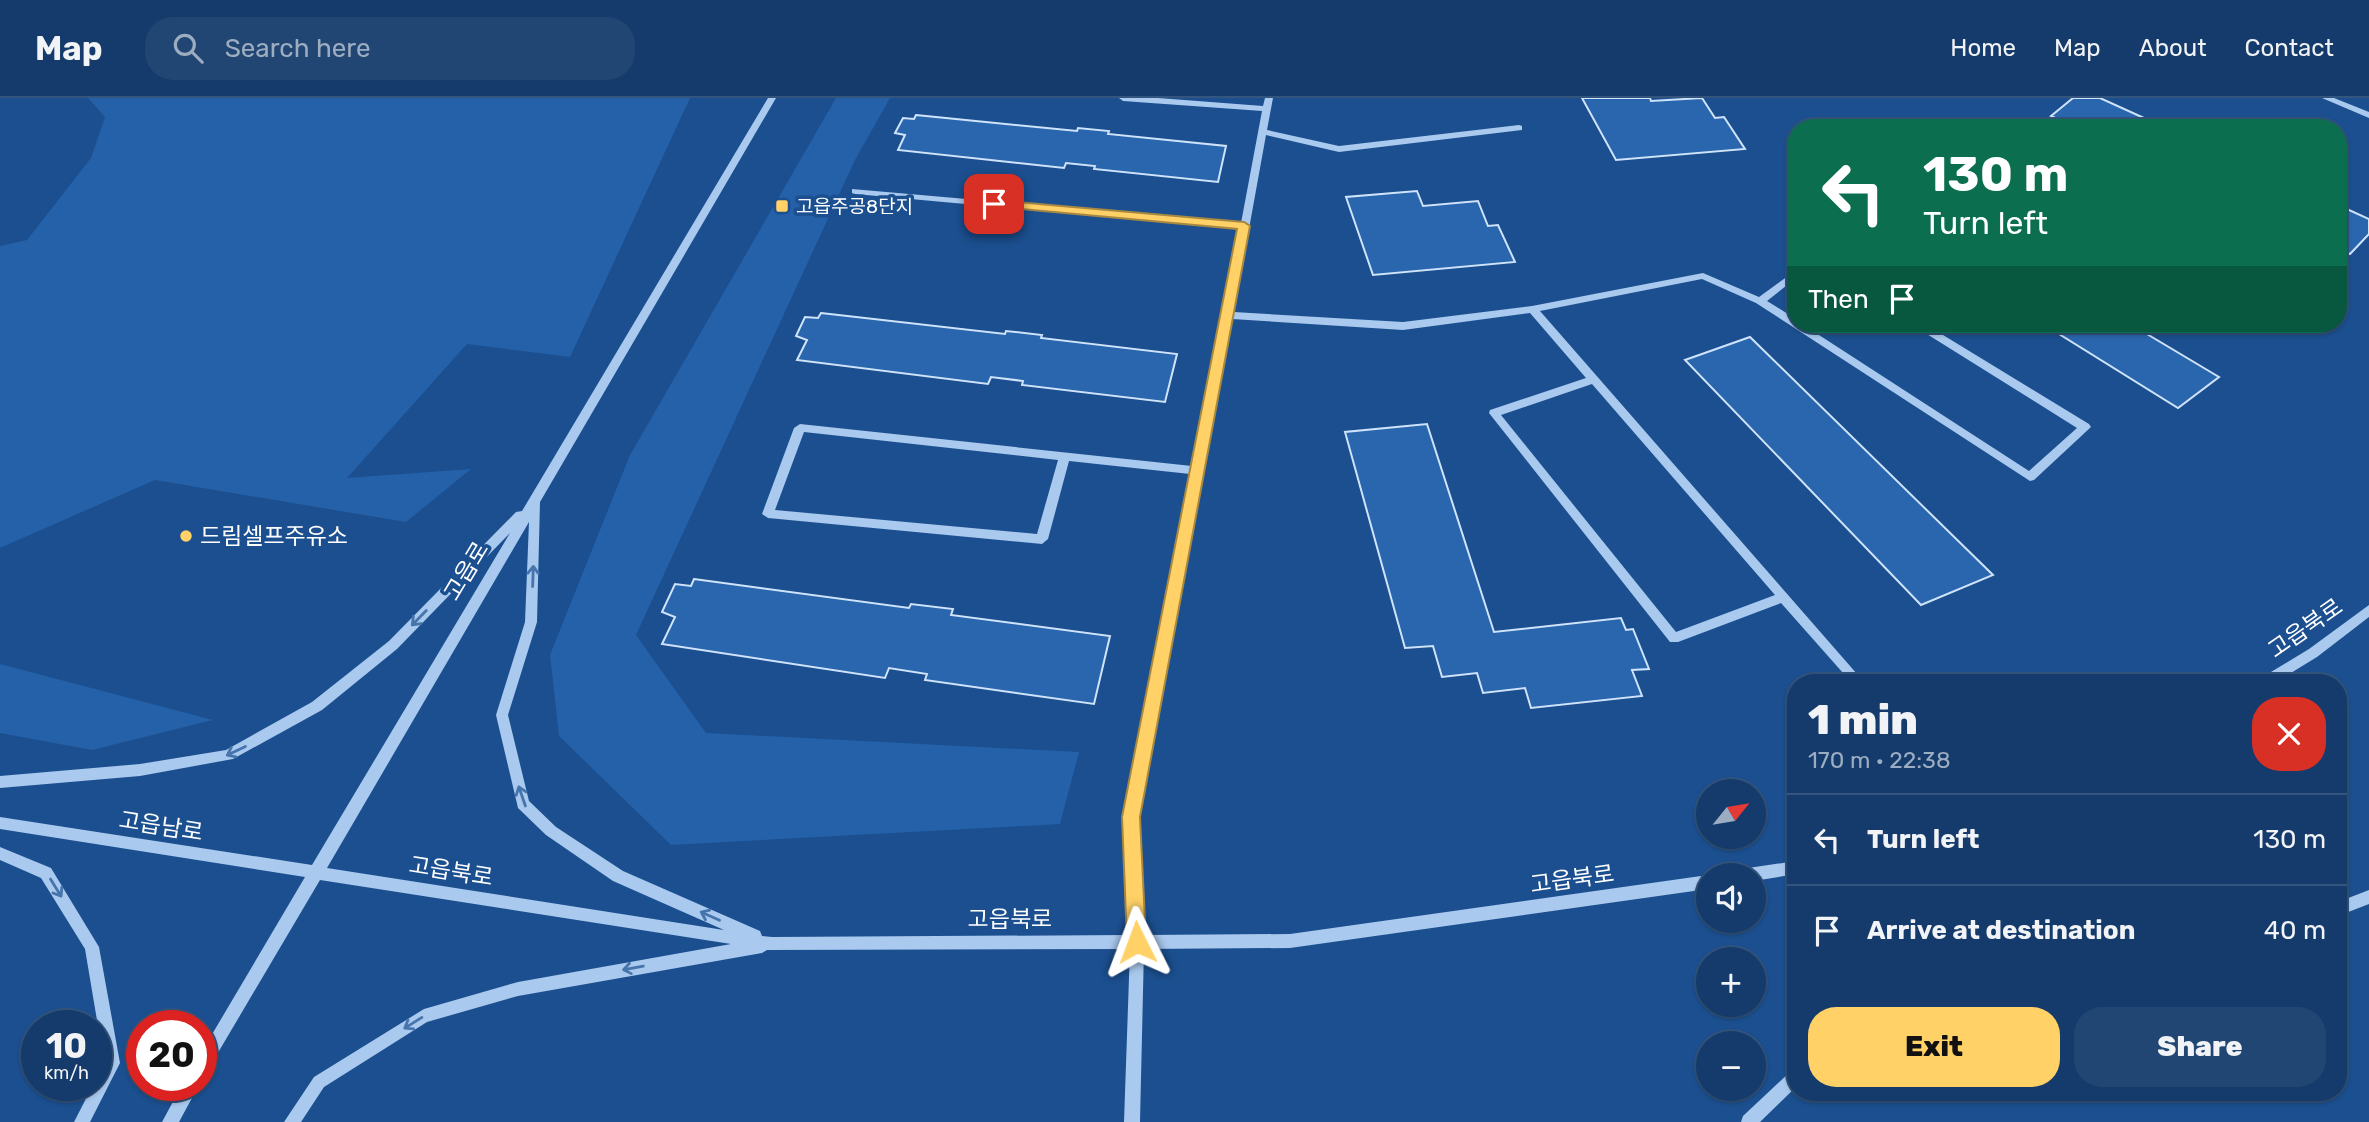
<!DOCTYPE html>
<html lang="en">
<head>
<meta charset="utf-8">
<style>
	body { margin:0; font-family:Rubik,"Noto Sans KR",sans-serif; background:#214673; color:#f1f3f6; height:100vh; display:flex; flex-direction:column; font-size:26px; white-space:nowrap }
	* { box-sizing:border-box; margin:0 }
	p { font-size:23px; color:#9dadc1 }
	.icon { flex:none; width:38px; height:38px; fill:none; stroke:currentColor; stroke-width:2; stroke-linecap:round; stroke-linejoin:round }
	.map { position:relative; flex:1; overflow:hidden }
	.details { position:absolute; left:1787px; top:576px; width:560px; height:427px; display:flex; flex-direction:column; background:#143b6b; border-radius:28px; box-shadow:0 2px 5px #0004,0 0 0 2px #33557e }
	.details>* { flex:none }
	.banner { position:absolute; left:1787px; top:21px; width:560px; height:214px; border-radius:28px; box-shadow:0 2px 5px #0004,0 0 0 2px #33557e; background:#0b6e4f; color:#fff; overflow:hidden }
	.needle { width:46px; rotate:60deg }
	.buttons { position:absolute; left:1696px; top:681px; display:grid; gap:14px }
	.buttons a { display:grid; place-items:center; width:70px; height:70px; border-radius:50%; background:#143b6b; box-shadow:0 2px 5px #0004,0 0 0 2px #33557e; font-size:35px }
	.speed { position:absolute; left:21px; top:912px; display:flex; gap:14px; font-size:35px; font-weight:700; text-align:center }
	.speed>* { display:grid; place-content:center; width:91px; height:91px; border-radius:50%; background:#143b6b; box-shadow:0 2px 5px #0004,0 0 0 2px #33557e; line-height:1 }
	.speed small { font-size:18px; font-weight:400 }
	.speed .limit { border:10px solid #d22; background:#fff; color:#111 }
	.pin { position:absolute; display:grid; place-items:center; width:60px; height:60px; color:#fff; margin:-30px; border-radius:14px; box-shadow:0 4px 10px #0006 }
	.me { position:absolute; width:77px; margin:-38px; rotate:357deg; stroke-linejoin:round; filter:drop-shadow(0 0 5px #0008) }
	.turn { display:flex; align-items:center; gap:24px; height:147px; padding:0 21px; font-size:32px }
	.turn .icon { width:91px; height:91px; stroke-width:2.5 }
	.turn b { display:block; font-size:49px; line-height:60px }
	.then { display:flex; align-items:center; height:66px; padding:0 21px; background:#0003; gap:14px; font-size:26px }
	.round { display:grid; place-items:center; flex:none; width:74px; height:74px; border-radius:28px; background:#214673 }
	.head { display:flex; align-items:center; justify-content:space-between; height:119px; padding:0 21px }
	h1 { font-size:42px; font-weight:800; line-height:52px }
	.cta { display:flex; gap:14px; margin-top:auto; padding:14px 21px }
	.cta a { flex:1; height:80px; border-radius:28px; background:#ffd166; color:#111; font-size:28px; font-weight:800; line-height:80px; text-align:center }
	.cta a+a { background:#214673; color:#f1f3f6 }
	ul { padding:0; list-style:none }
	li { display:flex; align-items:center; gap:21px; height:91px; padding:0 21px; border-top:2px solid #33557e }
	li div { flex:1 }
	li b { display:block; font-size:26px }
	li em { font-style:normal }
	header { display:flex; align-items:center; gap:42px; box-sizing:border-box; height:98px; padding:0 35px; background:#143b6b; border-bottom:2px solid #33557e }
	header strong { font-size:33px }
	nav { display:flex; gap:38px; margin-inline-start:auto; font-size:24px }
	.search { width:490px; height:63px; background:#214673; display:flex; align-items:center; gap:18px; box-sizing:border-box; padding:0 24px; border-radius:28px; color:#9dadc1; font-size:26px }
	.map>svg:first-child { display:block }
</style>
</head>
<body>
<header>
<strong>Map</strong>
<div class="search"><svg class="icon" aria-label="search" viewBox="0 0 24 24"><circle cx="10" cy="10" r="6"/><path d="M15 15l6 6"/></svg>Search here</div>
<nav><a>Home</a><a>Map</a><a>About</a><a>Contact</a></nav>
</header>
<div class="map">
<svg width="2369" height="1024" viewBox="0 0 2369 1024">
	<rect width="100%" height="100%" fill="#1b4f8f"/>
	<!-- green -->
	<g fill="#2461a8">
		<polygon points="88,0 690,0 570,259 467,246 347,380 471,371 406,424 155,382 0,450 0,148 27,142 91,60 105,19"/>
		<polygon points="836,0 890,0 855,62 636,537 706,635 1079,654 1060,726 671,747 559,638 550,557 630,357"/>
		<polygon points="0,566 213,622 92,652 0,635"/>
	</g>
	<!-- building -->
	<g fill="#2a66ad" stroke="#cfe3fa" stroke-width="2">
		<polygon points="1582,0 1650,0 1651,3 1702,0 1715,20 1724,19 1745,51 1616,62"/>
		<polygon points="2073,0 2100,0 2166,30 2077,30 2051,18"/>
		<polygon points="916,17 1077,33 1078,30 1109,33 1108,36 1226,48 1218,84 1094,71 1095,68 1066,65 1064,70 898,52 905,37 895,35 903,20 914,21"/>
		<polygon points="1417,93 1423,108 1478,103 1488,128 1498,127 1515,164 1373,177 1346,99"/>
		<polygon points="2338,107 2369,121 2369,136 2350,156 2338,151"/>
		<polygon points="821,215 1005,236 1006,233 1042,237 1041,240 1177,256 1165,304 1022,287 1023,283 991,279 988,286 797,262 807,242 796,238 805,219 818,220"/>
		<polygon points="2043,226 2130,226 2219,279 2178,310"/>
		<polygon points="1750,239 1993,477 1921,507 1685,262"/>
		<polygon points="1427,326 1494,534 1621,520 1626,532 1633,531 1649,571 1632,572 1642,598 1531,610 1525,590 1483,595 1477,575 1442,579 1433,548 1405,550 1345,334"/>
		<polygon points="694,481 909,510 911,506 953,511 951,517 1110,538 1094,606 925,582 927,576 889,570 885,580 662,546 675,519 662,514 675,486 691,488"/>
	</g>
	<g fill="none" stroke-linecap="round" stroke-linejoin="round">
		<!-- minor -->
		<g fill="#a9c9ee" fill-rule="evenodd">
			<path d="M 768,0 L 776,0 L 540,404 L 537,524 L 508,617 L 529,703 L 556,729 L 623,773 L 760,833 L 762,838 L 772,839 L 1129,837 L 1124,719 L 1190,376 L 1069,363 L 1048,441 L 1042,446 L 768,420 L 762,416 L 794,330 L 800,326 L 1192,368 L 1239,131 L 855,96 L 852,95 L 852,91 L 1241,125 L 1262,13 L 1123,3 L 1119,0 L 1158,0 L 1263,8 L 1265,0 L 1273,0 L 1267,32 L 1339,48 L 1519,27 L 1522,28 L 1522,32 L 1339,54 L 1266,37 L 1234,214 L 1403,224 L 1532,208 L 1703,175 L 1759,199 L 1796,172 L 1796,180 L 1767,203 L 1796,221 L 1796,226 L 1802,226 L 2029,373 L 2077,330 L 1914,228 L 1913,226 L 1925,226 L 2089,326 L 2091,329 L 2034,382 L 2030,383 L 1756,205 L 1702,181 L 1540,213 L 1864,584 L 1851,584 L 1781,505 L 1678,544 L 1670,544 L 1489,315 L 1490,312 L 1586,280 L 1530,215 L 1403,232 L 1232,221 L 1185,458 L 1138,719 L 1144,837 L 1290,836 L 1708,777 L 1708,791 L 1290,850 L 1144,851 L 1140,1024 L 1124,1024 L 1130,851 L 767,852 L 762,855 L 518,898 L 427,924 L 324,989 L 301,1024 L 284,1024 L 314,979 L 424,911 L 518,884 L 731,846 L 320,782 L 206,975 L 201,978 L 201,955 L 305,779 L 0,731 L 0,719 L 312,767 L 510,435 L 397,551 L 322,612 L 233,661 L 140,678 L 0,690 L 0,678 L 140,666 L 226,652 L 312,604 L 389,543 L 516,414 L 522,413 ZM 1592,286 L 1775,497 L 1676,534 L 1501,317 ZM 804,334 L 1058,362 L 1037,436 L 775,412 ZM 529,424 L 525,524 L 496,617 L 518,710 L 546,737 L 613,783 L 724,832 L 327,770 Z"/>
			<polygon points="2322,0 2334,0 2369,14 2369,20"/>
			<polygon points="2369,507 2369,519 2317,559 2276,584 2260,584 2261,580 2309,551"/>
			<polygon points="0,749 51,770 99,849 120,965 90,1024 74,1024 93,987 96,987 96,980 104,964 85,851 41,780 0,762"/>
			<polygon points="1796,763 1796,776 1754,783 1754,777 1741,777 1743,772 1748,770"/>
			<polygon points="2369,792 2369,806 2338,818 2338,804"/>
			<polygon points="1796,971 1796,989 1760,1024 1741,1024 1743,1018 1791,973"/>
			<polygon points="182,987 199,987 179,1024 162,1024"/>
		</g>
	</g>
	<!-- one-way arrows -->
	<defs><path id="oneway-shaft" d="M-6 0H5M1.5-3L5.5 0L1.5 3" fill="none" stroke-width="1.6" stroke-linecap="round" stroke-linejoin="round" transform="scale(1.75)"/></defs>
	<g stroke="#4674ac">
		<use href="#oneway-shaft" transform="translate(533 478) rotate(-88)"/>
		<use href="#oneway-shaft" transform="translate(419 520) rotate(134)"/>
		<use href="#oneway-shaft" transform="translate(236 653) rotate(154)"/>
		<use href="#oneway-shaft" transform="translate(522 698) rotate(-109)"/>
		<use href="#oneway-shaft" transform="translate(56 790) rotate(58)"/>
		<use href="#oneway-shaft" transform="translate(710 818) rotate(-156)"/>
		<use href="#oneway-shaft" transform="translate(633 870) rotate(170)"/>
		<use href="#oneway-shaft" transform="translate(413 925) rotate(148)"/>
	</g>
	<!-- route -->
	<polygon fill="#ffd166" stroke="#a68842" stroke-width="2" points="994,102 1244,124 1250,128 1140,719 1146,844 1143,850 1137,853 1130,850 1127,844 1122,719 1237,131 990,108 988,106"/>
	<!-- markers -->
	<g fill="#ffd166" stroke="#1b4f8f" stroke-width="2.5">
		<rect x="775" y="101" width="14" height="14" rx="3.5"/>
		<circle cx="186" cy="438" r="7"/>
	</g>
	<g text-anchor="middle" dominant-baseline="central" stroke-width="7" stroke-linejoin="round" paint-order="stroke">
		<!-- far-poi labels -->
		<g font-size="19" fill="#fff" stroke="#1b4f8f" text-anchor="start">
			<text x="796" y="108">고읍주공8단지</text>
		</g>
		<!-- poi labels -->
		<g font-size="23" fill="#fff" stroke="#1b4f8f" text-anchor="start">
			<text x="200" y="438">드림셀프주유소</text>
		</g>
		<!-- street labels -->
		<g font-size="23" fill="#fff" stroke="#1b4f8f">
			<text transform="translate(466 473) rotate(-59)">고읍로</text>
			<text transform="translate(2305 530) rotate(-35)">고읍북로</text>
			<text transform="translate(161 728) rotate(9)">고읍남로</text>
			<text transform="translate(451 773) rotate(9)">고읍북로</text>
			<text transform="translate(1572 781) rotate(-8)">고읍북로</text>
			<text x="1010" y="821">고읍북로</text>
		</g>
	</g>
</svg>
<div class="buttons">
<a><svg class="needle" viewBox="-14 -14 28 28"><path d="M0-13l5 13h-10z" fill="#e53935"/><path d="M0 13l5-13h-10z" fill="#9dadc1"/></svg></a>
<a><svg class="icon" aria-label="sound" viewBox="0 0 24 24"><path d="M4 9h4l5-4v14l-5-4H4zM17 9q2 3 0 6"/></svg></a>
<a>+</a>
<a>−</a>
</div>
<div class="speed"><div>10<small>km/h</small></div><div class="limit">20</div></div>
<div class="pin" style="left:994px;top:106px;background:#d93025"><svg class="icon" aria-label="arrive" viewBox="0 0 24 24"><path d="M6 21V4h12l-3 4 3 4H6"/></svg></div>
<svg class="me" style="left:1137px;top:844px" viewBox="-20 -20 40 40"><path d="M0-17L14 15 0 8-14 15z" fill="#ffd166" stroke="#fff" stroke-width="4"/></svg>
<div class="banner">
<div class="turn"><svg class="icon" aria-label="left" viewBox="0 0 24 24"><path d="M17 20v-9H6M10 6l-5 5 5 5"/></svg><div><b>130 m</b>Turn left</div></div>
<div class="then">Then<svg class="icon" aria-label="arrive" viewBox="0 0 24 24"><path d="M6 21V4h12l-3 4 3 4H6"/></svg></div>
</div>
<section class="details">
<div class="head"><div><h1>1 min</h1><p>170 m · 22:38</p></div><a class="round" style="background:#d93025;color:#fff"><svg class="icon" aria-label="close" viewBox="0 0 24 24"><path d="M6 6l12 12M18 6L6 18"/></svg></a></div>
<ul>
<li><svg class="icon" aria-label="left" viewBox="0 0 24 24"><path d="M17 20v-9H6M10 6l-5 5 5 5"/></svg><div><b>Turn left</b></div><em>130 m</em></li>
<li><svg class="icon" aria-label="arrive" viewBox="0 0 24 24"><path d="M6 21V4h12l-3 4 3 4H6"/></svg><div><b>Arrive at destination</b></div><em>40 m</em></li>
</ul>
<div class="cta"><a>Exit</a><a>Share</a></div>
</section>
</div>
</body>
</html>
